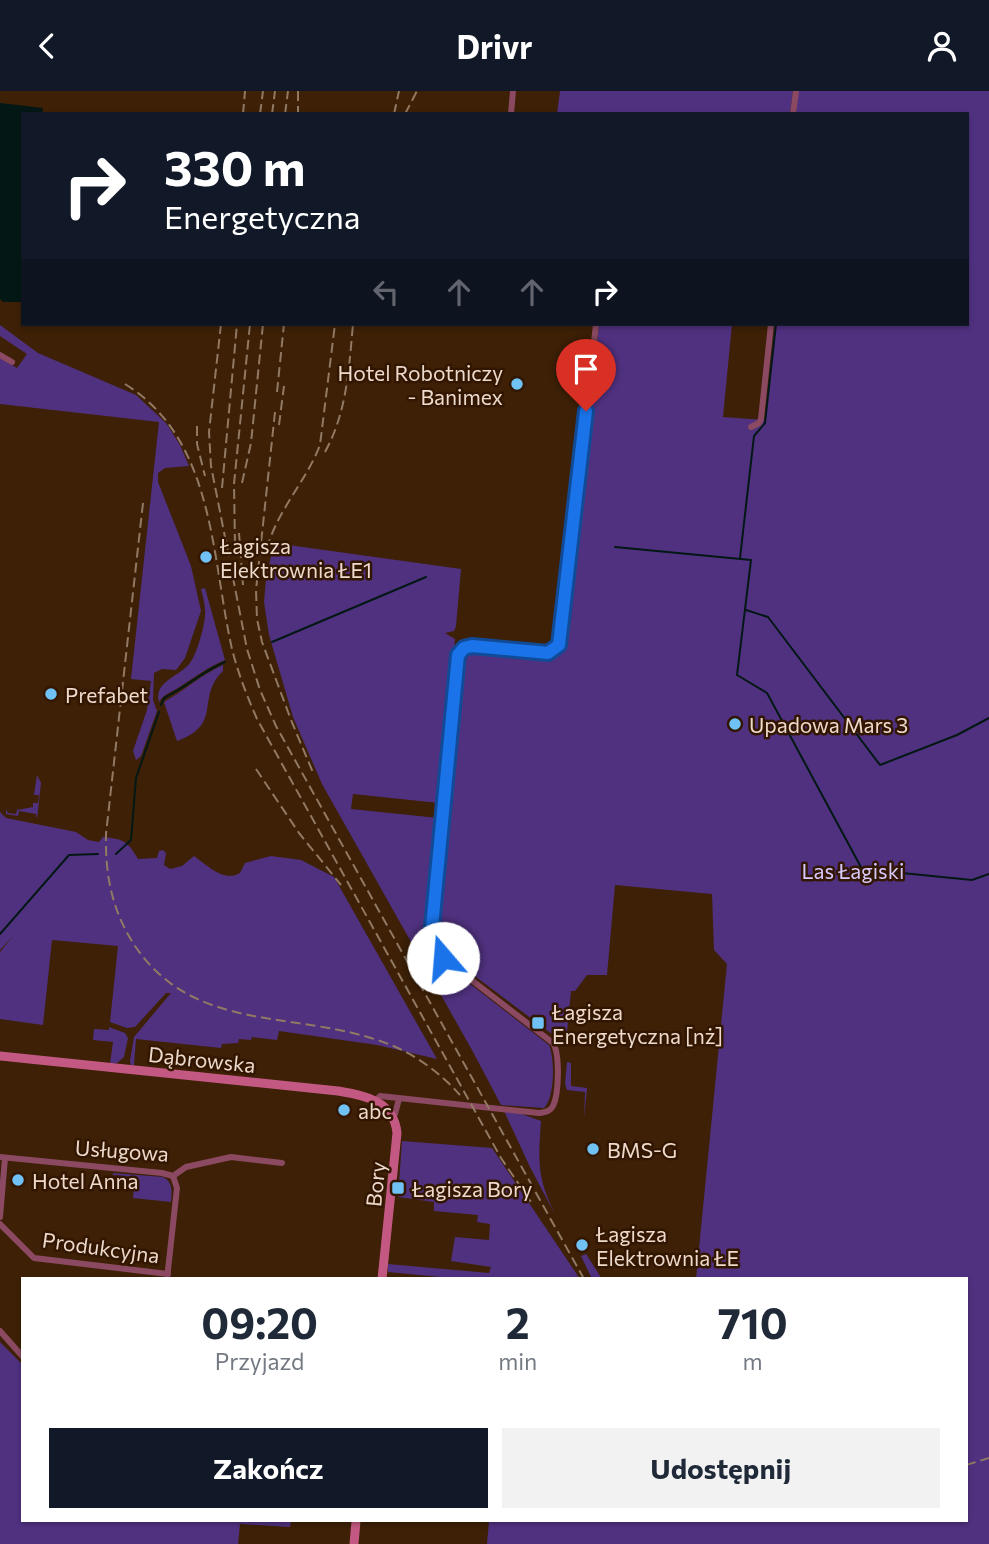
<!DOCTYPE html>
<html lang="pl">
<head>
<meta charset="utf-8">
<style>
	body { margin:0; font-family:Commissioner,sans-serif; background:#f2f2f3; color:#1f2937; height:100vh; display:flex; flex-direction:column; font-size:26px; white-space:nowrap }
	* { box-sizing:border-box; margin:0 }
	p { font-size:23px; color:#747a83 }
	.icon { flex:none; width:38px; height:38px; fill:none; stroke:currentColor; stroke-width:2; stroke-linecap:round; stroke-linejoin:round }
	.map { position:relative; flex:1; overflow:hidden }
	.sheet { position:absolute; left:21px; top:1186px; width:947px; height:245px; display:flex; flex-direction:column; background:#fff; border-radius:0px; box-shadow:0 2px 5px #0004 }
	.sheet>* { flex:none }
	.guide { position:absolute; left:21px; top:21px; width:948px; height:214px; border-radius:0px; box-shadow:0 2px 5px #0004; background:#111827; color:#fff; overflow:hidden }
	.pin { position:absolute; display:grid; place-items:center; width:60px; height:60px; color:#fff; margin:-72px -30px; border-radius:50% 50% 50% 0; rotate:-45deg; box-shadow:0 0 7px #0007 }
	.pin .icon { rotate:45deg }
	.me { position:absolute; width:77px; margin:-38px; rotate:342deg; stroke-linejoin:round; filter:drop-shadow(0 0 5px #0008) }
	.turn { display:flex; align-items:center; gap:24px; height:147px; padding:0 28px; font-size:32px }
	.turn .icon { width:91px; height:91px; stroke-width:2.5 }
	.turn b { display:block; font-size:49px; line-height:60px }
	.lanes { display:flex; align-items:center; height:66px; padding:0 28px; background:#0003; justify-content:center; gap:35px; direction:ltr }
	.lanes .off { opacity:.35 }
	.eta { display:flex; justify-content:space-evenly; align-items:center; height:119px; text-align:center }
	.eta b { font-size:42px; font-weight:700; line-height:49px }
	.primary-button { display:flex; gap:14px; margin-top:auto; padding:14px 28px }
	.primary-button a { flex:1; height:80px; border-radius:0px; background:#111827; color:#fff; font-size:28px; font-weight:700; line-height:80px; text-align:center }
	.primary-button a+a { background:#f2f2f3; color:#1f2937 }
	header { display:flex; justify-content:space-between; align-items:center; height:91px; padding:0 28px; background:#111827; color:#fff; font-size:32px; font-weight:700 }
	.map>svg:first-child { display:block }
</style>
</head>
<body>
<header><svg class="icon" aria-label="back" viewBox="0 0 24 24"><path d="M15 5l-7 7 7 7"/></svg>Drivr<svg class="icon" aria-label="person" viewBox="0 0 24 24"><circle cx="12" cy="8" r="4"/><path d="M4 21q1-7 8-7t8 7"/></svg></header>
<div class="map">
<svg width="989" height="1453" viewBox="0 0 989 1453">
	<rect width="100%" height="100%" fill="#3d2006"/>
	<!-- green -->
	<g fill="#503180">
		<polygon points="560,0 793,0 790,23 557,23"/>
		<polygon points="798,0 989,0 989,1453 487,1453 489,1430 966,1430 966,1188 696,1188 727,873 714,859 712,803 615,794 607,884 587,884 575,900 571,900 566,951 564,952 444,862 438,853 436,841 460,567 467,560 554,567 565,560 599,233 732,233 723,326 765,329 775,233 968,233 968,23 796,23"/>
		<polygon points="0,234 38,262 136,304 166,332 180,354 189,375 165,377 158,382 158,391 191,475 201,520 185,567 176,579 162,578 154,582 153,609 157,620 141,665 136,669 133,660 147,619 151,590 131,588 159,331 0,313 0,267 17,277 27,263 0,245"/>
		<path d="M 274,452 L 461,478 L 456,535 L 454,540 L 445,542 L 455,548 L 439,712 L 353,703 L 351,718 L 438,727 L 430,843 L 432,858 L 443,872 L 549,954 C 555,968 555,1006 544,1017 L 501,1014 L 472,959 L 322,693 L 293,626 L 269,544 L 264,511 L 266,488 Z"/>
		<path d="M 205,497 L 225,569 C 206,577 197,585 181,595 C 173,601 164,602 159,611 C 153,588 184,586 193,567 C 198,557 204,537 205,525 C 206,517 203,506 201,498 Z"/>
		<path d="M 223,574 L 223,580 C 195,607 224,633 177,650 L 164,611 C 185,599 202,583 223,574 Z"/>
		<polygon points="37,684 41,692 37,728 36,723 19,720 18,725 6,723 6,718 8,722 16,723 17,719 33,716 33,712 38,712 39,704 34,704"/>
		<path d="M 0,721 L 6,727 L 76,741 L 88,749 L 99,751 L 103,746 C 123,748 128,750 138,768 L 157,767 L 159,760 L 163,759 L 166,762 L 164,774 L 170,778 L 182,775 L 194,765 C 207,774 224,792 240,782 L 245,772 L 271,765 L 301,769 L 334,786 L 437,968 L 377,954 L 279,940 L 277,949 L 252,946 L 251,949 L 239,948 L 238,952 L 222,953 L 221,957 L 136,948 L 134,974 L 131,974 L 130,970 L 134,946 L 171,902 L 166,902 L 135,936 L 127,937 L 110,931 L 118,855 L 52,849 L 43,934 L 0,928 L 0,861 L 13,845 L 0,859 Z"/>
		<polygon points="109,936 125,942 128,947 124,966 117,972 110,973 113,951 93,949 94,938 109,939"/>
		<polygon points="567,971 571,972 571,995 587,997 584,1027 585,1001 567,999 565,993"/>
		<path d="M 504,1020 L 519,1022 L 541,1030 C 538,1074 537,1088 558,1129 L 530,1076 Z"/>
		<polygon points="402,1050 492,1057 580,1188 461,1188 388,1181 388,1173 489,1182 491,1176 451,1170 455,1146 489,1149 490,1133 477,1131 478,1124 434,1120 434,1111 398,1106"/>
		<path d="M 113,1082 L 163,1086 C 173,1091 172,1101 171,1111 L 133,1107 L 135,1086 L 113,1084 Z"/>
		<polygon points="586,1163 602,1188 592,1188 581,1165"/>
		<polygon points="0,1251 23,1274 23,1430 291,1430 290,1436 240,1433 238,1453 0,1453"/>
	</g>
	<!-- water -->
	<polygon fill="#031814" points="0,12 43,17 42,23 23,23 23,211 3,211 0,208"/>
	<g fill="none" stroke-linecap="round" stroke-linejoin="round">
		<!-- stream -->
		<g stroke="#031814" stroke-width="2">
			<polyline points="615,456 751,469 737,584 767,602 862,778 972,789 989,783"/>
			<polyline points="740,467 754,345 765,332 776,233"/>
			<polyline points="746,519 768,526 880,674 957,644 989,627"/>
			<polyline points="272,551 426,486"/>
			<path d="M 161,614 L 164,607 C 186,596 203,580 225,571"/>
			<polyline points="116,763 131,749 136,687 159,621"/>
			<polyline points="0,843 69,764 98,763"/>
		</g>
		<!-- street -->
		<g stroke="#8c4962" stroke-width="6">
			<polyline points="511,23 513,0"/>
			<polyline points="793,23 796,0"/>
			<polyline points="0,264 12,271"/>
			<polyline points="751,336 759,332 761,328 771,233"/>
			<path d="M 376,1009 L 380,1005 L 539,1022 C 545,1021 550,1021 553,1015 C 559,1003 560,963 553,952 L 443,867 L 434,851 L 432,836 L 458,564 L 464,557 L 472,556 L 548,562 L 556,558 L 561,550 L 596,233"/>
			<polyline points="392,1026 395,1023 399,1008"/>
			<polyline points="0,1066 162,1082 173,1085 186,1076 231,1066 282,1072"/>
			<polyline points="0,1126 5,1067"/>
			<polyline points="0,1133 34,1167 168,1183"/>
			<polyline points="167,1188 177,1097 173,1085"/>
			<polyline points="0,1240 23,1266"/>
		</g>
		<!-- secondary -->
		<g stroke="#c35982" stroke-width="9">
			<path d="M 0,965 L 338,1000 C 364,1004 394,1010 397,1042 L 382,1188"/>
			<polyline points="354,1453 356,1430"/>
		</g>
		<!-- rail -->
		<g stroke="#917964" stroke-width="2" stroke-dasharray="10 5" stroke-linecap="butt">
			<polyline points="298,0 298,23"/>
			<polyline points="243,23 245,0"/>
			<polyline points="260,23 263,0"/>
			<polyline points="272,23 275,0"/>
			<polyline points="285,23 288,0"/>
			<polyline points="394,23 399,0"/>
			<polyline points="405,23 417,0"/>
			<polyline points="221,233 209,341 211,375 247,558 260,599 276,635 584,1188"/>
			<path d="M 125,293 C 215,349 211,465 232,558 C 238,582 247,605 257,628 L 501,1067 L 533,1114"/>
			<polyline points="277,301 284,233"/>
			<polyline points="275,321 256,499 257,528 262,551 291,629 314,684"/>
			<polyline points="279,334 284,295"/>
			<polyline points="197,335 197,353 205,385"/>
			<path d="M 325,361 C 347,321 349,277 353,233"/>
			<polyline points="242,392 251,352 263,233"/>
			<polyline points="222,397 237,233"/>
			<path d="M 143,412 L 106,743 C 105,784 112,820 135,855 C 192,939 287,921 371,947 C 406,957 436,977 460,1004"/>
			<polyline points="239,442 243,494"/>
			<polyline points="235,453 234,393 250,233"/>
			<path d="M 267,458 C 277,419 306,391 320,354 L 335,233"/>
			<polyline points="256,678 299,742 341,794"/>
			<polyline points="966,1374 989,1367"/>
		</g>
	</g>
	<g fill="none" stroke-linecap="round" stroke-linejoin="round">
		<defs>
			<polyline id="route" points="443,867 434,851 432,836 458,564 464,557 472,555 548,562 559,554 586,320"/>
		</defs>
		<!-- route casing -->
		<use href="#route" stroke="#114b97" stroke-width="18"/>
		<!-- route -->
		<use href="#route" stroke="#1a73e8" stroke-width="12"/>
	</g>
	<!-- markers -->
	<g fill="#70c1f4" stroke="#321600" stroke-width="2.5">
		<circle cx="517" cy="293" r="7"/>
		<circle cx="206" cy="466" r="7"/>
		<circle cx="51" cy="603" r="7"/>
		<circle cx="735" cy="633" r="7"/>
		<rect x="531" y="925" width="14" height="14" rx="3.5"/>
		<circle cx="344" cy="1019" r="7"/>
		<circle cx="593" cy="1058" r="7"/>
		<circle cx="18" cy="1089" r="7"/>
		<rect x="391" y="1090" width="14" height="14" rx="3.5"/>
		<circle cx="582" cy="1154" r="7"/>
	</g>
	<g text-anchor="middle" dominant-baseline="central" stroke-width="5" stroke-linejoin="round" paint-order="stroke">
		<!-- poi labels -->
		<g font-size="21" fill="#eddacc" stroke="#321600" text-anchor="start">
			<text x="503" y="281" text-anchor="end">Hotel Robotniczy<tspan x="503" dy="24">- Banimex</tspan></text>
			<text x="220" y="454">Łagisza<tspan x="220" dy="24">Elektrownia ŁE1</tspan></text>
			<text x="65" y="603">Prefabet</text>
			<text x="749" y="633">Upadowa Mars 3</text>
			<text x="552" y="920">Łagisza<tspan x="552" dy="24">Energetyczna [nż]</tspan></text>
			<text x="358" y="1019">abc</text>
			<text x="607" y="1058">BMS-G</text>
			<text x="32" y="1089">Hotel Anna</text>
			<text x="412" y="1097">Łagisza Bory</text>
			<text x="596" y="1142">Łagisza<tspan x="596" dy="24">Elektrownia ŁE</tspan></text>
		</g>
		<!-- park labels -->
		<g font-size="21" fill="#d7c9fc" stroke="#321600">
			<text x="853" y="779">Las Łagiski</text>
		</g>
		<!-- street labels -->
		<g font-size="21" fill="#eddacc" stroke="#321600">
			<text transform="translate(202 968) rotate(6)">Dąbrowska</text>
			<text transform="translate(122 1059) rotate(4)">Usługowa</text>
			<text transform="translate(375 1093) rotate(-84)">Bory</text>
			<text transform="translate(101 1156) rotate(8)">Produkcyjna</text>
		</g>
	</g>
</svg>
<div class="pin" style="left:586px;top:320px;background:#d93025"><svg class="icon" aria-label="arrive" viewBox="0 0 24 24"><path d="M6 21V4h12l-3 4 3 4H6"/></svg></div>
<svg class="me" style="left:443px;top:867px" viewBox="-20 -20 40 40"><circle r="19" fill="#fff"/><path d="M0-13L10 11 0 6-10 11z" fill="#1a73e8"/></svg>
<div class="guide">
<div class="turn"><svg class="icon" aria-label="right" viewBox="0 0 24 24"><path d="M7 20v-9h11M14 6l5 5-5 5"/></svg><div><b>330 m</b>Energetyczna</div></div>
<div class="lanes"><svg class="icon off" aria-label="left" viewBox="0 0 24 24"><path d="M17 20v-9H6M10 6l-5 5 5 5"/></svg><svg class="icon off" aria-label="ahead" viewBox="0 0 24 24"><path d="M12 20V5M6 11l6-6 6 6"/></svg><svg class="icon off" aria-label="ahead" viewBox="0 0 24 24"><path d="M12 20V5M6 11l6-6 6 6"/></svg><svg class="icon" aria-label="right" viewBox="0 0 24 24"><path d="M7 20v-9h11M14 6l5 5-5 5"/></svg></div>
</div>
<section class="sheet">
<div class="eta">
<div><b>09:20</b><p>Przyjazd</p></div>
<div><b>2</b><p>min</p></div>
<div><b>710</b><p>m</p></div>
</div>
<div class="primary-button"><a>Zakończ</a><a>Udostępnij</a></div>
</section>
</div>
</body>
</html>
